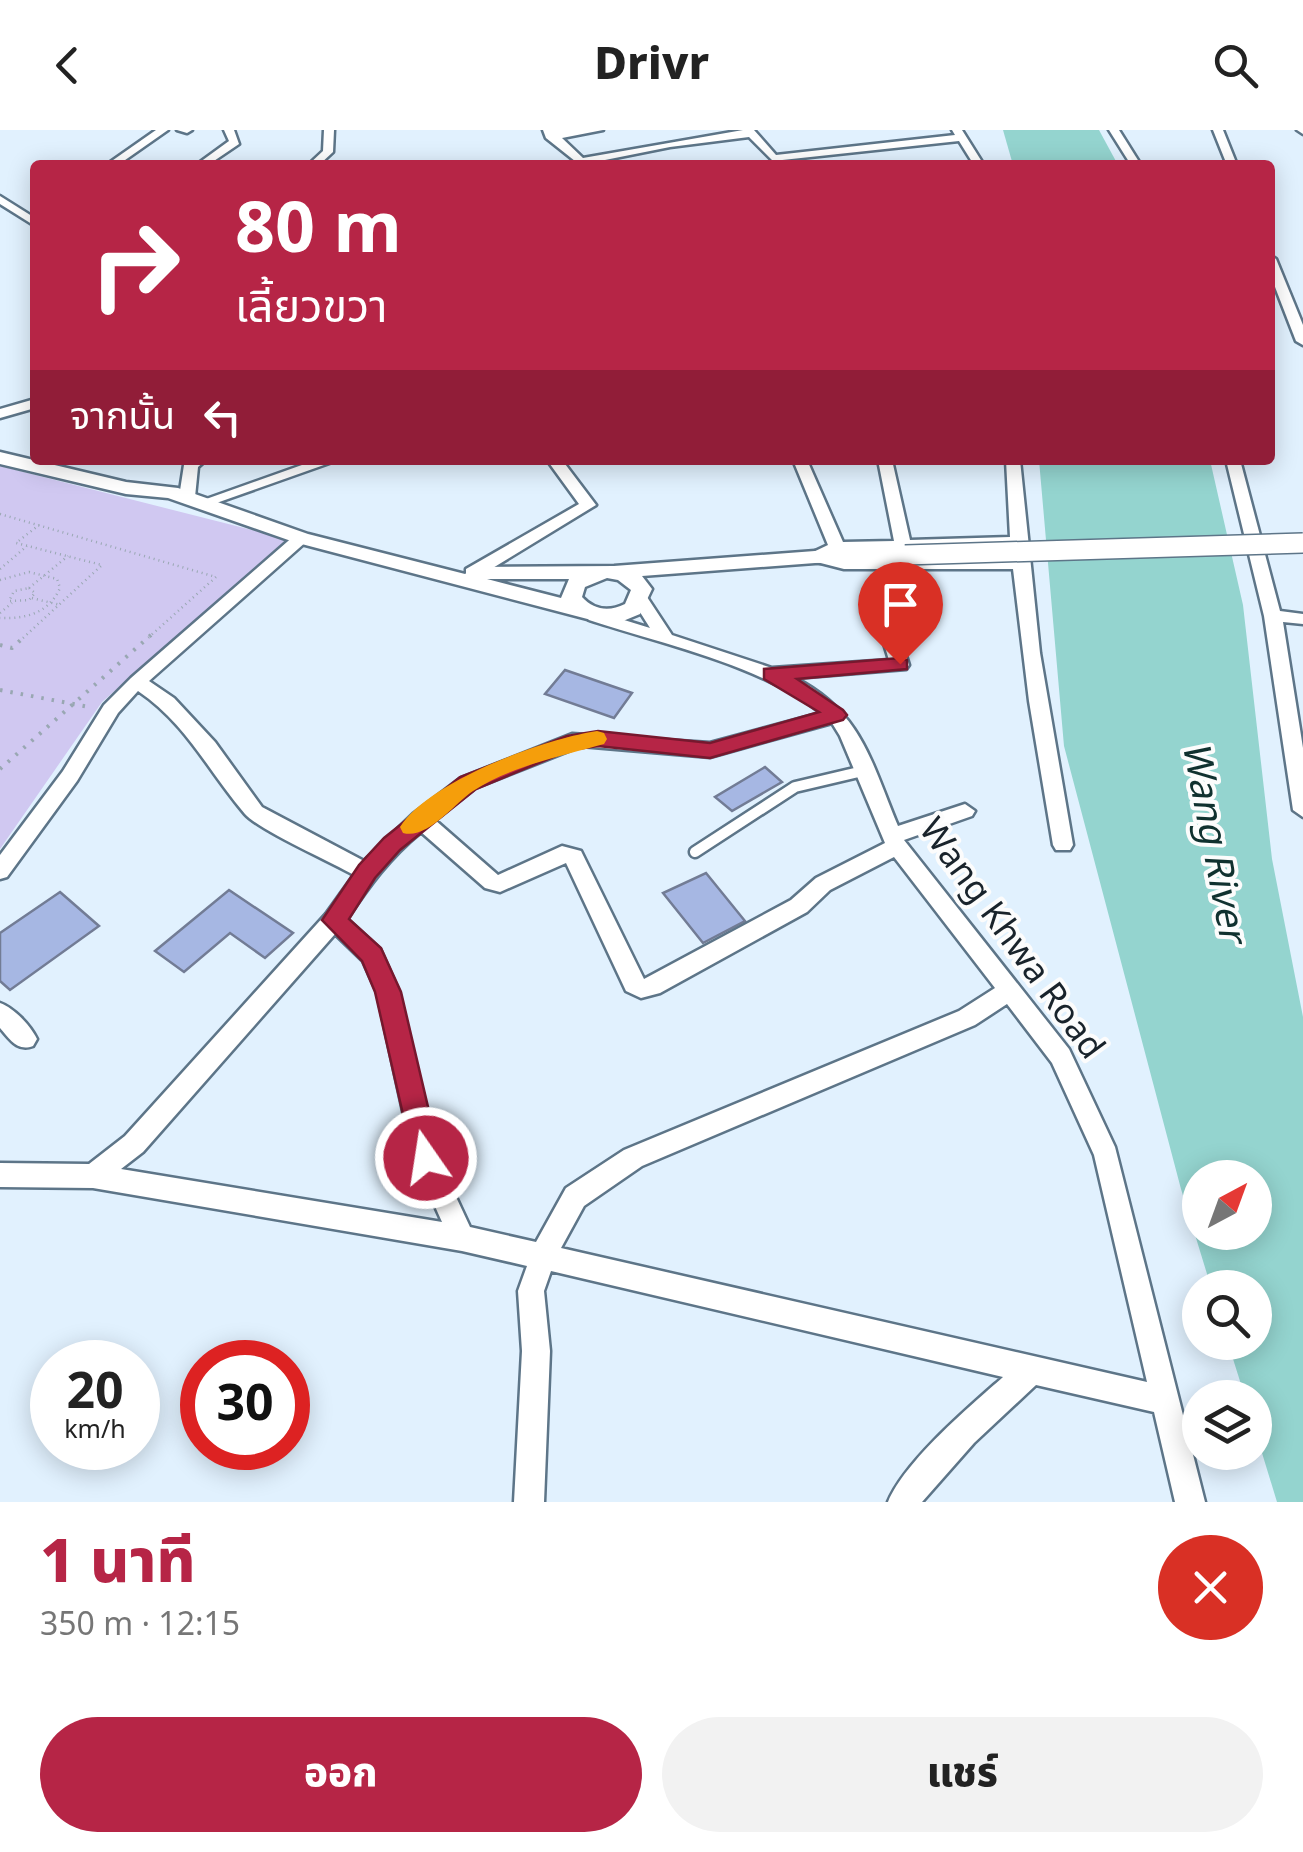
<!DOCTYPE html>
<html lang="th">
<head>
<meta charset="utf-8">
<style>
	body { margin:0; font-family:Georgia,"Noto Sans Thai",serif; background:#f2f2f2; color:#222; height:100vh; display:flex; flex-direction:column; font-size:38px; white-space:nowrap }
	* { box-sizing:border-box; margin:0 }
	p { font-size:32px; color:#767676 }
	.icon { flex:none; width:55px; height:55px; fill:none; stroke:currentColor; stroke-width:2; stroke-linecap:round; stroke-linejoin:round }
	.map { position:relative; height:1372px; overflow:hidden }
	.drawer { display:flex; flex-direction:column; background:#fff; flex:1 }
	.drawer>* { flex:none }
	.top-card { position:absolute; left:30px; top:30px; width:1245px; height:305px; border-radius:10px; box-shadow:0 5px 25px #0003; background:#b62546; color:#fff; overflow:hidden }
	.needle { width:65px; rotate:41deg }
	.tools { position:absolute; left:1182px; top:1030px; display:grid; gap:20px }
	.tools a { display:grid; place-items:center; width:90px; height:90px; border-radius:50%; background:#fff; box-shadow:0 5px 25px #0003; font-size:50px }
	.speed { position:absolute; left:30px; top:1210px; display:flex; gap:20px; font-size:50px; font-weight:700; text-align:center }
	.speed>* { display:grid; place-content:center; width:130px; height:130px; border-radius:50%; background:#fff; box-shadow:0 5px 25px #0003; line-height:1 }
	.speed small { font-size:25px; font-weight:400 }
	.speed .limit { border:15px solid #d22; background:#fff; color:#111 }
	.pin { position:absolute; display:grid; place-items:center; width:85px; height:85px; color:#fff; margin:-102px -42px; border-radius:50% 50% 50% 0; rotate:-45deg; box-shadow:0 0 10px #0007 }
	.pin .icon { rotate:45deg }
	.me { position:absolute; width:110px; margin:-55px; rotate:347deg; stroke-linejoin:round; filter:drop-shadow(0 0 8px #0008) }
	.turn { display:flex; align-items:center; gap:35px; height:210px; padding:0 40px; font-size:45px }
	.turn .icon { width:130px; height:130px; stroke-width:2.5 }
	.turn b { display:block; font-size:70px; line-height:85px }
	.then { display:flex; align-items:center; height:95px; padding:0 40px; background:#0003; gap:20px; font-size:38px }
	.round { display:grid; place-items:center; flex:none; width:105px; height:105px; border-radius:52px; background:#f2f2f2 }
	.head { display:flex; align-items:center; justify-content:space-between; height:170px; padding:0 40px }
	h1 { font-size:60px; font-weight:800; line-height:75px; color:#b62546 }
	.action { display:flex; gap:20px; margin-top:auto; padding:20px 40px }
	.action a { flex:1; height:115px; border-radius:60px; background:#b62546; color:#fff; font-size:40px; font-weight:800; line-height:115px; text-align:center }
	.action a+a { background:#f2f2f2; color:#222 }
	header { display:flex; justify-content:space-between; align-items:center; height:130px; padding:0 40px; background:#fff; font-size:45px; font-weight:800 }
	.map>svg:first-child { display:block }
</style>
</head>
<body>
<header><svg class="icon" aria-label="back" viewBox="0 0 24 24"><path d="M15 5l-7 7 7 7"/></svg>Drivr<svg class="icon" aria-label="search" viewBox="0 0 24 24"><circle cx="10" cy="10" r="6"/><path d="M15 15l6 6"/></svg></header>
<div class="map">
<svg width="1303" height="1372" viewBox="0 0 1303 1372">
	<rect width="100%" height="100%" fill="#e1f1fe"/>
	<!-- green -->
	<polygon fill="#d0c8f1" points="0,336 287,409 102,572 0,719"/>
	<!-- water -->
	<g fill="#94d4cf" fill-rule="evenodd">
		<polygon points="1003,0 1099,0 1118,35 1013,35"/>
		<path d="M 1039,330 L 1210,330 L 1243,475 L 1272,729 L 1303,887 L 1303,1372 L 1277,1372 L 1255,1300 L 1255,1268 L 1245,1267 L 1228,1213 L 1255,1212 L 1255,1158 L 1211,1157 L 1181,1059 L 1064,616 ZM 1200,1048 L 1255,1048 L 1255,1102 L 1200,1102 Z"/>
	</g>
	<!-- building -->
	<g fill="#a6b7e3" stroke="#727c95" stroke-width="2.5">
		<polygon points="565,540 632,563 614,588 545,564"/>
		<polygon points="765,637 782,652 732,681 715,667"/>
		<polygon points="706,743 745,791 703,813 663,763"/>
		<polygon points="229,760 293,803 265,828 230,803 184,842 155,821"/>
		<polygon points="60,762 99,796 10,860 0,851 0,803"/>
	</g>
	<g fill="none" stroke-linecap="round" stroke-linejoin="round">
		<defs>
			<polyline id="service" points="695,722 795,657 863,641"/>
			<g id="minor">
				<polygon points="156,0 168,0 118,35 106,35"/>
				<polygon points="177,0 192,0 187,3"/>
				<polygon points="224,0 234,0 239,14 208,35 196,35 229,11"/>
				<polygon points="324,0 334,0 333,22 319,35 308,35 323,21"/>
				<polygon points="543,0 603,0 562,8 583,28 743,0 754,0 776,25 955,5 952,0 962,0 984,35 974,35 959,11 773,31 749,7 670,17 580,35 546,8"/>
				<polygon points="1109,0 1119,0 1141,35 1131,35"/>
				<polygon points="1213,0 1223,0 1237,35 1227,35"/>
				<polygon points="1297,0 1303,0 1303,4"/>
				<polygon points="0,66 35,88 35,96 0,74"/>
				<polygon points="1270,125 1276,129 1303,195 1303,215 1296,211 1270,144"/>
				<polygon points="35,269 35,278 0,288 0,279"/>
				<polygon points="189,330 206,330 198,337 195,367 187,372 179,367 184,335"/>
				<polygon points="316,330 338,330 208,376 198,376 195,373"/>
				<polygon points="547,330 562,330 596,375 478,447 466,447 466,439 579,374"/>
				<path d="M 793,330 L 807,330 L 843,412 L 894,411 L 878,330 L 892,330 L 910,410 L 1010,407 L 1006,330 L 1020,330 L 1040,523 L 1073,715 L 1070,720 L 1056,720 L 1053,715 L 1029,571 L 1013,439 L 904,439 L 891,478 L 909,535 L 906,539 L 795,548 C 862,582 871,632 898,696 L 965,674 L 975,681 L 972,686 L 904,710 L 1069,919 L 1115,1017 L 1205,1372 L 1175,1372 L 1154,1282 L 1036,1255 L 974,1313 L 922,1372 L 888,1372 C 905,1331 969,1277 1003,1247 L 551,1141 L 544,1161 L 550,1221 L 544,1372 L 514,1372 L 522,1221 L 518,1161 L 527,1136 L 462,1121 L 93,1058 L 0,1057 L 0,1033 L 89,1034 L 125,1006 L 326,784 L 354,745 C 331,732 259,700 245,684 C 209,642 186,593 138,561 L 118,583 L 77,651 L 7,747 L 0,749 L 0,725 L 63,641 L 104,575 L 131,548 L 295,405 L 307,405 L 307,411 L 149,551 L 174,568 L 215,612 L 262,677 L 364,731 L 413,684 L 461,648 L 572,604 L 710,613 L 821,583 C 762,535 662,514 589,490 L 586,486 L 595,481 L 650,498 L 633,471 L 641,466 L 647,467 L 672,505 L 772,538 L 889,530 L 873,478 L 887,439 L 844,439 L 809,430 L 809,424 L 828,415 ZM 1011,417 L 1012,429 L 844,429 L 831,426 L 840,422 ZM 832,593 L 840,606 L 885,713 L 816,748 L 791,770 L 644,849 L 581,721 L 562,716 L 498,745 L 435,690 L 475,658 L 581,616 L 710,627 ZM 421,702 L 485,758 L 500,762 L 566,733 L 626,861 L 641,868 L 660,863 L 807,782 L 830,760 L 894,727 L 995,858 L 959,881 L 624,1020 L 566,1058 L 536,1112 L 470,1097 L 437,1026 L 399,862 L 380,819 L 347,789 C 369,756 390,727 421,702 ZM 335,804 L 363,831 L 377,862 L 413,1027 L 442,1092 L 121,1039 L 143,1022 ZM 1007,874 L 1052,933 L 1094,1025 L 1147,1252 L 561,1118 L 584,1076 L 642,1036 L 975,895 Z"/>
				<polygon points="1226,330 1240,330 1280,481 1303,484 1303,494 1283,492 1303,618 1303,687 1293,680 1264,486"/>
				<path d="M 0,873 C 14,878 30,895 37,909 L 33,916 C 17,922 10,909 0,898 Z"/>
			</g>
			<path id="tertiary" d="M 0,322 L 126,352 L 178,358 L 308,404 L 465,444 L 475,437 L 614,436 L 815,421 L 905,419 L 915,425 L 905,431 L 815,433 L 642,446 L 652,459 L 640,484 L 623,491 L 599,492 L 294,412 L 168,368 L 126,364 L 0,334 ZM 607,448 L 618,450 L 631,460 L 625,474 C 609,482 594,480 582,467 L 585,457 ZM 487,449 L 569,449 L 561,468 Z"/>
		</defs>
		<!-- service casing -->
		<use href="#service" stroke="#5d7588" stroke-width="15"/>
		<!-- minor casing -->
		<use href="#minor" stroke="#5d7588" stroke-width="5"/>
		<!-- tertiary casing -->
		<use href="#tertiary" stroke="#5d7588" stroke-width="5"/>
		<!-- path-far1 -->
		<g stroke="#99a7b2" stroke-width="2.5" stroke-dasharray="1 4" stroke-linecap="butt">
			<polyline points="0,384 216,447 148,508"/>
			<polyline points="0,439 27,416"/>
			<path d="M 0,450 L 29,442 L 57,449 L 60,458 C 49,483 26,489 0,488"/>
			<polygon points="29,458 35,463 29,470 9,471 14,461"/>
			<polyline points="29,458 68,426"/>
			<polyline points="32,468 60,475"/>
			<polyline points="0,483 12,473"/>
			<polyline points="23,508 102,435 16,413 39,395"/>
		</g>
		<!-- path -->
		<g stroke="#99a7b2" stroke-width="4" stroke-dasharray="2.5 8" stroke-linecap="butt">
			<polyline points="0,515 12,518 26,505"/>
			<polyline points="0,560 89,577"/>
			<polyline points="0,639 151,505"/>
		</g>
		<!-- service -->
		<use href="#service" stroke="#fff" stroke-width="10"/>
		<!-- minor -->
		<use href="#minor" fill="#fff" fill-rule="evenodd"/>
		<!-- tertiary -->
		<use href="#tertiary" fill="#fff" fill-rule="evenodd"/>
		<defs>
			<polyline id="tertiary-bridge" points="905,425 1303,413"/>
		</defs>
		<!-- tertiary-bridge casing -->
		<use href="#tertiary-bridge" stroke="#5d7588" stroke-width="22" stroke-linecap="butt"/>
		<!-- tertiary-bridge -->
		<use href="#tertiary-bridge" stroke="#fff" stroke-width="19"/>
	</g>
	<!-- route -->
	<polygon fill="#b62546" stroke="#76182e" stroke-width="2.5" points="900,528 907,530 907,539 797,549 843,580 847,585 843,590 710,628 598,616 570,620 476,659 400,720 375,748 349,789 381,818 401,862 440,1028 436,1037 426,1041 415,1037 375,862 362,831 322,790 359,735 384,708 460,647 567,606 598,601 710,613 819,582 764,549 764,539"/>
	<!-- slow -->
	<path fill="#f59e0b" d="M 597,601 L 604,603 L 607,609 L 604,614 C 562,626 511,636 473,661 C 455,673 427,710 403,703 L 400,697 C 429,651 544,609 597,601 Z"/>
	<g text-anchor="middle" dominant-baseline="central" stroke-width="8" stroke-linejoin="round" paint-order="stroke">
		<!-- street labels -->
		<g font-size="35" fill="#19232b" stroke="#fcfcfc">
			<text transform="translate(1011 809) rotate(54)">Wang Khwa Road</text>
		</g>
		<!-- water labels -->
		<g font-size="38" font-style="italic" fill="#10312f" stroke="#fcfcfc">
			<text transform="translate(1213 712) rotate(79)">Wang River</text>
		</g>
	</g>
</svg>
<div class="tools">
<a><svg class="needle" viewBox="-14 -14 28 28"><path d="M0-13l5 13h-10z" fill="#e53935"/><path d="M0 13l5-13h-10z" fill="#767676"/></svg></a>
<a><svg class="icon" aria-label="search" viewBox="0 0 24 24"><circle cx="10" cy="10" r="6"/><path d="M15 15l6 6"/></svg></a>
<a><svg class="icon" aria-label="layers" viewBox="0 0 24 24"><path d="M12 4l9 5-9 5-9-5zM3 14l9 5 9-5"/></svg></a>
</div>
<div class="speed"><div>20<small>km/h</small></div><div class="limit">30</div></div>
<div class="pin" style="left:900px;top:534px;background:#d93025"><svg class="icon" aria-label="arrive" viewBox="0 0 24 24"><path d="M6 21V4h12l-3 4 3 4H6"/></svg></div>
<svg class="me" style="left:426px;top:1028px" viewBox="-20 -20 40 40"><circle r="17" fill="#b62546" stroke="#fff" stroke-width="3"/><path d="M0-11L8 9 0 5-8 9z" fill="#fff"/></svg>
<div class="top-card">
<div class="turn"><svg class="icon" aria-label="right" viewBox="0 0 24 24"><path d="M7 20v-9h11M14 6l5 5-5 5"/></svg><div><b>80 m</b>เลี้ยวขวา</div></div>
<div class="then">จากนั้น<svg class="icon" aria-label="left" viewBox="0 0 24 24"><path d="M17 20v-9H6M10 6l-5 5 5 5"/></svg></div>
</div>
</div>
<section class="drawer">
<div class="head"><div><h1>1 นาที</h1><p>350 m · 12:15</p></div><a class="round" style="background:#d93025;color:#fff"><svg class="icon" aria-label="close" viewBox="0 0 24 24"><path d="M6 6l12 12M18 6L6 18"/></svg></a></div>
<div class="action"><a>ออก</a><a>แชร์</a></div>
</section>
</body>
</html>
